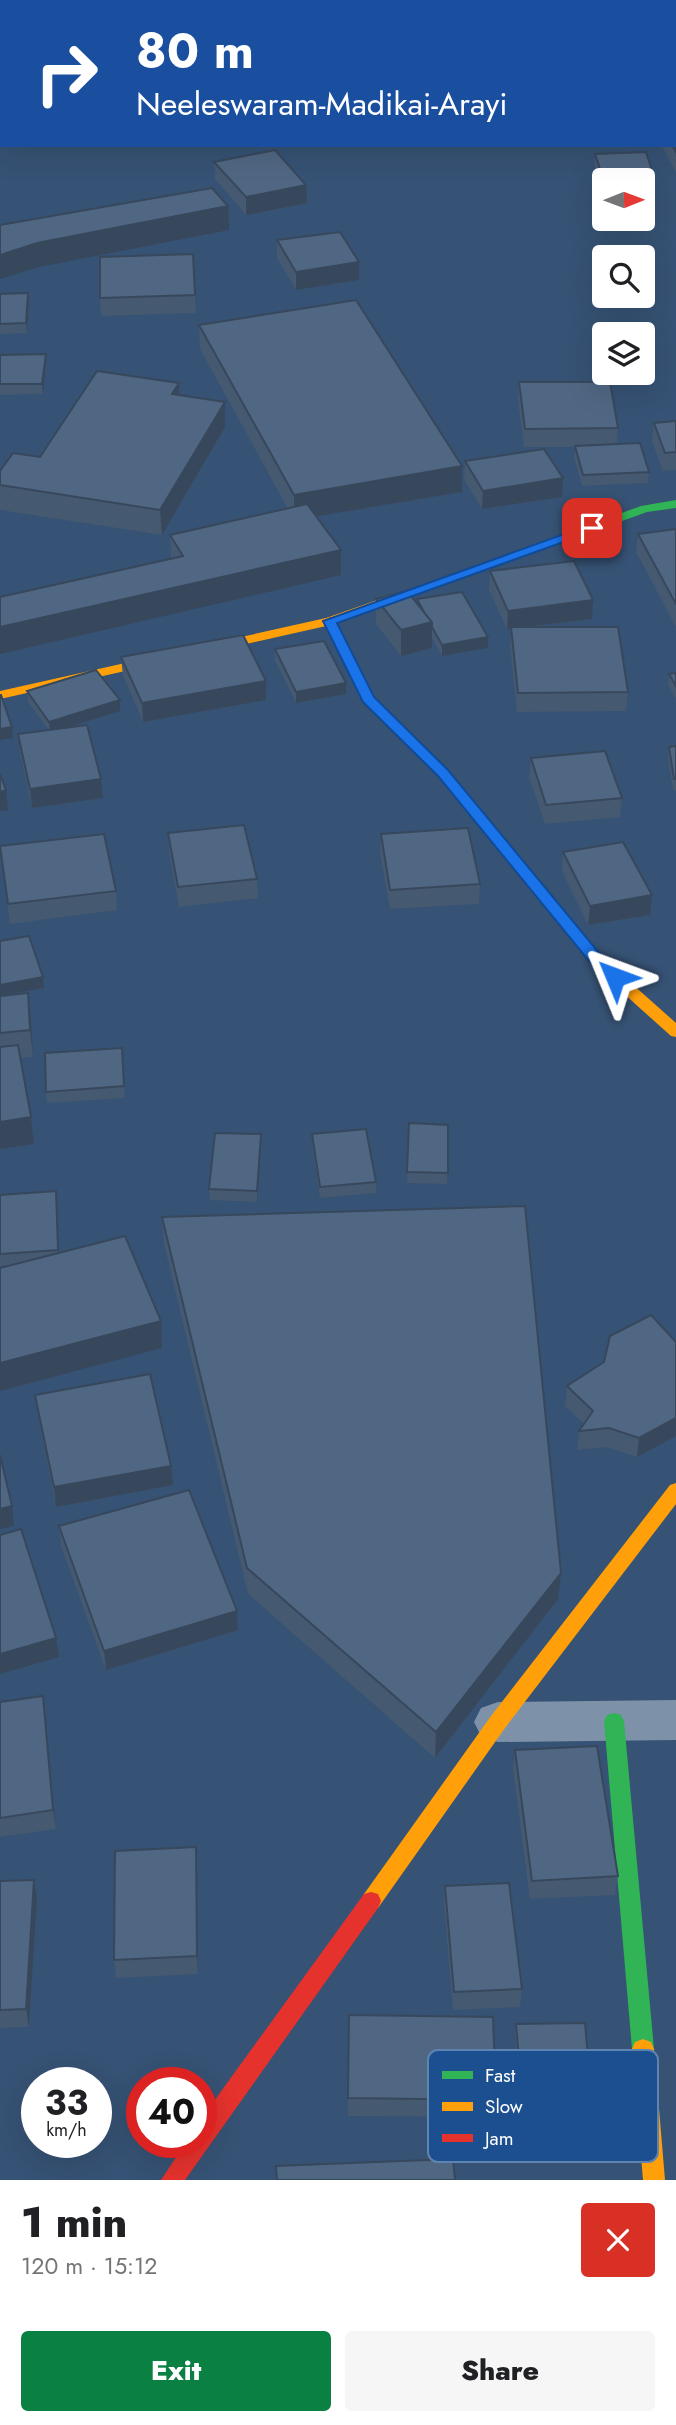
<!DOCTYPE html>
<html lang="en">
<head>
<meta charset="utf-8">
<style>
	body { margin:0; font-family:Jost,sans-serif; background:#f6f6f6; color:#202124; height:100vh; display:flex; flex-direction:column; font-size:26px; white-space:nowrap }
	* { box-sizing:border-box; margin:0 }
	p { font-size:23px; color:#757577 }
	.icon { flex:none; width:38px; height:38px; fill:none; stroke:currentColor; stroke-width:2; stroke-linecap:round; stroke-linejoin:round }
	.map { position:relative; height:2180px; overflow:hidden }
	.details { display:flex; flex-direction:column; background:#fff; flex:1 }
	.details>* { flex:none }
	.guide { position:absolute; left:0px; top:0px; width:677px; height:147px; box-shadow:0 7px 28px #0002; background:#1a4fa0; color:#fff; overflow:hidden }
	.needle { width:46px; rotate:89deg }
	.controls { position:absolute; left:592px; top:168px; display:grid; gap:14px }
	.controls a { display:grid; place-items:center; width:63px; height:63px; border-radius:7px; background:#fff; box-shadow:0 7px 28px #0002; font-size:35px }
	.speed { position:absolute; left:21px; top:2067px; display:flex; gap:14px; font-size:35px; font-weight:700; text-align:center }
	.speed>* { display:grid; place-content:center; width:91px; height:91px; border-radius:50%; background:#fff; box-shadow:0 7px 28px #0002; line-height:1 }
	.speed small { font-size:18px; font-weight:400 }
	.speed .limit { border:10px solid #d22; background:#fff; color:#111 }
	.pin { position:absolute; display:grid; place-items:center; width:60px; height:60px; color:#fff; margin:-30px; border-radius:14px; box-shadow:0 4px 10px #0006 }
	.me { position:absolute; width:77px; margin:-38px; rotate:314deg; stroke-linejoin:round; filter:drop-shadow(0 0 5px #0008) }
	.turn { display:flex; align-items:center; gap:24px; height:147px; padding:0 21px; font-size:32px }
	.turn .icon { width:91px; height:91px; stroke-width:2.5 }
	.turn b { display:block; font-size:49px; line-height:60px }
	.round { display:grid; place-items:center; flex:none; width:74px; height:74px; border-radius:7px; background:#f6f6f6 }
	.head { display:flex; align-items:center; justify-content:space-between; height:119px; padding:0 21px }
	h1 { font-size:42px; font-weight:800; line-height:52px }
	.cta { display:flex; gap:14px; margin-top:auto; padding:14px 21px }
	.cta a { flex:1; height:80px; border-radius:7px; background:#0b8043; color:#fff; font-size:28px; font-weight:800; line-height:80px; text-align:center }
	.cta a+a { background:#f6f6f6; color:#202124 }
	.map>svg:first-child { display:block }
</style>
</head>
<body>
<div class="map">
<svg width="676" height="2180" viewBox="0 0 676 2180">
	<rect width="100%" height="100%" fill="#365274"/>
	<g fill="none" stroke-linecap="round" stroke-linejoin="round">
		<!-- street -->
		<polygon fill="#7d92a8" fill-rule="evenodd" points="676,1700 676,1740 498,1742 481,1736 474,1722 481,1708 498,1702"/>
		<!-- fast -->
		<g fill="#30b455" fill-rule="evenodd">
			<polygon points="2,52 2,58 0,59 0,53"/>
			<polygon points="676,500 676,508 647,512 388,605 383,606 377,602 641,506"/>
			<polygon points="614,1713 621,1715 624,1721 654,2049 651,2056 643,2059 635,2056 632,2049 604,1721 607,1715"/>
		</g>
		<!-- slow -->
		<g fill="#ff9f0a" fill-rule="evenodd">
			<polygon points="383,598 389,602 388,605 335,624 0,699 0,691 326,618"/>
			<polygon points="608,966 613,967 676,1023 676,1037 671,1036 603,975 600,971"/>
			<polygon points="676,1483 676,1504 505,1728 378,1908 371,1910 364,1908 361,1901 364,1894 491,1716 670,1485"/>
			<polygon points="643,2039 651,2042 654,2049 665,2180 643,2180 632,2049 635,2042"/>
		</g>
		<!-- jam -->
		<g fill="#e5322d" fill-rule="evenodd">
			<polygon points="76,0 87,0 74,2"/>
			<polygon points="153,0 164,0 151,2"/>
			<polygon points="0,112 2,112 0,119"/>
			<polygon points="330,617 336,621 374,697 448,770 599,955 616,971 613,975 603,975 589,961 438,776 363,702 324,621"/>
			<polygon points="371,1892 378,1894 381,1901 378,1908 185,2180 161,2180 186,2142 201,2142 201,2119 364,1894"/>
		</g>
	</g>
	<!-- wall -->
	<g fill="#455971">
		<polygon points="676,131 676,172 663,148 663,145 676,145"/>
		<polygon points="595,154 653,174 652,184 642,184 642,180 604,180 604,185 601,185 594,164"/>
		<polygon points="214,162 307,203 246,215 215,179"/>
		<polygon points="277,240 359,262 359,280 296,290 277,258"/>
		<polygon points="193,254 196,313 101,316 100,298"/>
		<polygon points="0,294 29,303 27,333 0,334"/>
		<polygon points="199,325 462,466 462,492 316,516 341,575 171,558 170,535 288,509 200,349"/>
		<polygon points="46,354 46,365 43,394 0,395 0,355"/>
		<polygon points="519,382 618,428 617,444 649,472 648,483 582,486 574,457 575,447 524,447 518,400"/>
		<polygon points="179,383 180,395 225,427 162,535 0,510 0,471 40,457"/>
		<polygon points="676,421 676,470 663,471 652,441 654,423"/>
		<polygon points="465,461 562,497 482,509 464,480"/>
		<polygon points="676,529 676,627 636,552 638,534"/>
		<polygon points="490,571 592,619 528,627 628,692 626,711 517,712 510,646 511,629 507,629 489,590"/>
		<polygon points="376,599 417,604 417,599 488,648 442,656 432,638 432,648 401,656 376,624"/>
		<polygon points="275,649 346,694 296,703 275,660"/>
		<polygon points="121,657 266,681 266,700 143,722 123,676"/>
		<polygon points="676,673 676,699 668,685 669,674"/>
		<polygon points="27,691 120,711 65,728 103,798 32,808 20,753 18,734 49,730 28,702"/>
		<polygon points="676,746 676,790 673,790 668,758 669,747"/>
		<polygon points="531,758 622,798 620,817 545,824 529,777"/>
		<polygon points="168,833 257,879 258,898 179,907 169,852"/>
		<polygon points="381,834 480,884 479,904 390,909 380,853"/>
		<polygon points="563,852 650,915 588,925 562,871"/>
		<polygon points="0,853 116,891 117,910 10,924"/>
		<polygon points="0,941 43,977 44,988 6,995 28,993 33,1057 20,1058 31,1117 34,1144 0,1149"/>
		<polygon points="122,1048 125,1098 47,1103 46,1092"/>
		<polygon points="409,1123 448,1125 447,1184 407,1183"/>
		<polygon points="261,1134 261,1145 257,1202 210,1200 209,1189"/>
		<polygon points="312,1134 376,1182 376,1193 320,1198 312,1145"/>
		<polygon points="56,1191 58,1253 162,1348 12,1265 0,1266 0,1195"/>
		<polygon points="162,1217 558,1599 435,1758 248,1594 164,1244"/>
		<polygon points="676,1342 676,1436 637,1457 607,1447 577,1450 579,1431 584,1424 565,1406 567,1386"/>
		<polygon points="35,1395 173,1485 56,1507 38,1415"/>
		<polygon points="59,1526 237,1611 238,1630 106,1670 61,1546"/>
		<polygon points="0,1702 45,1715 56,1829 0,1837"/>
		<polygon points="515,1750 618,1876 615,1895 530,1899 513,1769"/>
		<polygon points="197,1866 198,1974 116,1978 114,1960"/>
		<polygon points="34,1880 37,1898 29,2027 0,2028 0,1881"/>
		<polygon points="445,1886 522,1989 520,2007 453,2010 444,1904"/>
		<polygon points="349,2015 496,2100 494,2117 348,2116"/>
		<polygon points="516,2024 593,2114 591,2125 523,2127 515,2034"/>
	</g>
	<!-- shaded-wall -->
	<g fill="#38485c">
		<polygon points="306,185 307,203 246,215 246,197"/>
		<polygon points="228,206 229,230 39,267 0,279 0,255 37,243"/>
		<polygon points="359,262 359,280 296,290 296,272"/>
		<polygon points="28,293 29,303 27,333 26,323"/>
		<polygon points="46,354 46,365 43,394 42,384"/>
		<polygon points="179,383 180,408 172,394"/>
		<polygon points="225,402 225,427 162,535 160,510"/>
		<polygon points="462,466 462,492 294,520 294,495"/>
		<polygon points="563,478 562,497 482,509 483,491"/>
		<polygon points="341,550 341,575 0,654 0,627"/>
		<polygon points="593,600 592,619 507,629 508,611"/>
		<polygon points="432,622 432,648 401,656 401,630"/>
		<polygon points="488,637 488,648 442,656 442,645"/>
		<polygon points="266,681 266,700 143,722 142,703"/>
		<polygon points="346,683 346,694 296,703 296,692"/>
		<polygon points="120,700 120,711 50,733 49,722"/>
		<polygon points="12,727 13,738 0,740 0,729"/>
		<polygon points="101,779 103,798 32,808 30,789"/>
		<polygon points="6,790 8,810 0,811 0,792"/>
		<polygon points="652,895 650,915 588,925 590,906"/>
		<polygon points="43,977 44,988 0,996 0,985"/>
		<polygon points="28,993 31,1020 33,1057 30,1030"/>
		<polygon points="31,1117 34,1144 0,1149 0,1122"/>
		<polygon points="261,1134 261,1145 257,1202 257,1191"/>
		<polygon points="56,1191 57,1202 59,1261 58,1250"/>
		<polygon points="161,1321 162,1348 0,1391 0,1363"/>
		<polygon points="676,1418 676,1436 637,1457 639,1438"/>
		<polygon points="171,1466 173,1485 56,1507 54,1487"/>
		<polygon points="12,1506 14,1526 0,1529 0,1509"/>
		<polygon points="561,1573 558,1599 435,1758 436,1732"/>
		<polygon points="237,1611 238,1630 106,1670 104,1651"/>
		<polygon points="56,1638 59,1657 0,1674 0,1654"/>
		<polygon points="43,1696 45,1715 56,1829 53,1810"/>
		<polygon points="196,1847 197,1866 198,1974 197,1956"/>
		<polygon points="34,1880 37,1898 29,2027 26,2009"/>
	</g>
	<!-- building -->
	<g fill="#506783" stroke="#38485c" stroke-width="2">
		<polygon points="676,131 676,152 672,145 676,145"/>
		<polygon points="275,150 306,185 246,197 214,162"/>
		<polygon points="646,152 653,174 602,175 595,154"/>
		<polygon points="212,188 228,206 37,243 0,255 0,225"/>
		<polygon points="340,232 359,262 296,272 277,240"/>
		<polygon points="193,254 195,295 100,298 100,257"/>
		<polygon points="28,293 26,323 0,324 0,294"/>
		<polygon points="356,300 462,466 294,495 199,325"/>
		<polygon points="46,354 42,384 0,384 0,355"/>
		<polygon points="97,371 179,383 172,394 225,402 160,510 0,485 0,471 13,453 40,457"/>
		<polygon points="519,382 610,382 618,428 525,429"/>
		<polygon points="676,421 676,452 665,453 654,423"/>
		<polygon points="640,443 649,472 583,475 575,446"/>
		<polygon points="544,449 563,478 483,491 465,461"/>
		<polygon points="307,504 341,550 0,627 0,597 183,556 170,535"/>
		<polygon points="676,529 676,604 638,534"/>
		<polygon points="574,561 593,600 508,611 490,571"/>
		<polygon points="407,591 432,622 401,630 376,599"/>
		<polygon points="462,592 488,637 442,645 432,627 432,622 424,612 417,599"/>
		<polygon points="511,627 618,627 628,692 518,693"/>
		<polygon points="243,635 266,681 142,703 121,657"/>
		<polygon points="324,641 346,683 296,692 275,649"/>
		<polygon points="96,670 120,700 49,722 27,691"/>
		<polygon points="676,673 676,686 669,674"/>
		<polygon points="0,695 1,695 12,727 0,729"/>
		<polygon points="87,725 101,779 30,789 18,734"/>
		<polygon points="676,746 676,779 674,779 669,747"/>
		<polygon points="605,751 622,798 546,805 531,758"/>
		<polygon points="0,774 6,790 0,792"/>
		<polygon points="244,825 257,879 178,887 168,833"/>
		<polygon points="468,828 480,884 390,890 381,834"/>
		<polygon points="104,834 116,891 8,904 0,846"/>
		<polygon points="623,842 652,895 590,906 563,852"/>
		<polygon points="29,936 43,977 0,985 0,941"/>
		<polygon points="28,993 30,1030 0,1033 0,996"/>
		<polygon points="18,1045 31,1117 0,1122 0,1047"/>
		<polygon points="122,1048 124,1086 46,1092 45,1053"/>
		<polygon points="409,1123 448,1125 448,1173 407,1172"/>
		<polygon points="366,1129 376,1182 320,1187 312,1134"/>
		<polygon points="215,1133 261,1134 257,1191 209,1189"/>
		<polygon points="56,1191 58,1250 0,1254 0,1195"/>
		<polygon points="525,1206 561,1573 436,1732 247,1568 162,1217"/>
		<polygon points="125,1236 161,1321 0,1363 0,1268"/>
		<polygon points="651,1315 676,1342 676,1418 639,1438 609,1428 579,1431 593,1411 567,1386 604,1362 610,1336"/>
		<polygon points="150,1374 171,1466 54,1487 35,1395"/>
		<polygon points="0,1455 12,1506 0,1509"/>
		<polygon points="189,1490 237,1611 104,1651 59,1526"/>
		<polygon points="21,1529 56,1638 0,1654 0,1535"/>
		<polygon points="43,1696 53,1810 0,1818 0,1702"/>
		<polygon points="597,1746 618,1876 532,1881 515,1750"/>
		<polygon points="196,1847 197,1956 114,1960 115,1851"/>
		<polygon points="34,1880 26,2009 0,2010 0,1881"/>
		<polygon points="509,1883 522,1989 454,1992 445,1886"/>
		<polygon points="349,2015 493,2017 496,2100 348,2098"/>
		<polygon points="585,2023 593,2114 524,2117 516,2024"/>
		<polygon points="453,2159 455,2180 277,2180 276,2166"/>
	</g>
	<!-- route -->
	<polygon fill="#1a73e8" stroke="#114b97" stroke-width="2" points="592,524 598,528 597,530 337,623 374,697 448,770 600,954 620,973 622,977 615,982 609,980 589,961 438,776 363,702 323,621"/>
	<!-- legend -->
	<rect x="428" y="2050" width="230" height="112" rx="10" fill="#1b4f8f" stroke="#5f84b1" stroke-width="2"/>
	<rect x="442" y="2071" width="31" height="8" fill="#30b455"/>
	<rect x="442" y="2102" width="31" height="9" fill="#ff9f0a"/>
	<rect x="442" y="2134" width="31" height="8" fill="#e5322d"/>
	<g font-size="19" fill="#fff">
		<text x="485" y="2082">Fast</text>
		<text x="485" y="2113">Slow</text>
		<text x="485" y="2145">Jam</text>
	</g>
</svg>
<div class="controls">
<a><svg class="needle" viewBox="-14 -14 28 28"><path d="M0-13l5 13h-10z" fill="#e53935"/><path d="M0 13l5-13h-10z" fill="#757577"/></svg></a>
<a><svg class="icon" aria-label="search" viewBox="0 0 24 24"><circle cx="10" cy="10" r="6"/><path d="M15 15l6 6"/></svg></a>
<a><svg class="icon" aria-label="layers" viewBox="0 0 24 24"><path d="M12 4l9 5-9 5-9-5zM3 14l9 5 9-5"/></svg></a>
</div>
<div class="speed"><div>33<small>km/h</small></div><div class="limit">40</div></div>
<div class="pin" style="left:592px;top:528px;background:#d93025"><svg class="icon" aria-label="arrive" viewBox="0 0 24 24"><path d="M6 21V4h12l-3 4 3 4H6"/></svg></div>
<svg class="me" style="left:615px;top:977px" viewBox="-20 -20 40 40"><path d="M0-17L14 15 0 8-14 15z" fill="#1a73e8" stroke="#fff" stroke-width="4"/></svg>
<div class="guide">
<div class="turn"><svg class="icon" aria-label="right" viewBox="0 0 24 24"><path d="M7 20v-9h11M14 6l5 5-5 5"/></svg><div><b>80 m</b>Neeleswaram-Madikai-Arayi</div></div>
</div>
</div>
<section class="details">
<div class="head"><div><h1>1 min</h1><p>120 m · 15:12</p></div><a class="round" style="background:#d93025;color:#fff"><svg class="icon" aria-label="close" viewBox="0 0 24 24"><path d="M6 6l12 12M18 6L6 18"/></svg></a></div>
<div class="cta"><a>Exit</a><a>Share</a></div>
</section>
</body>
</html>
